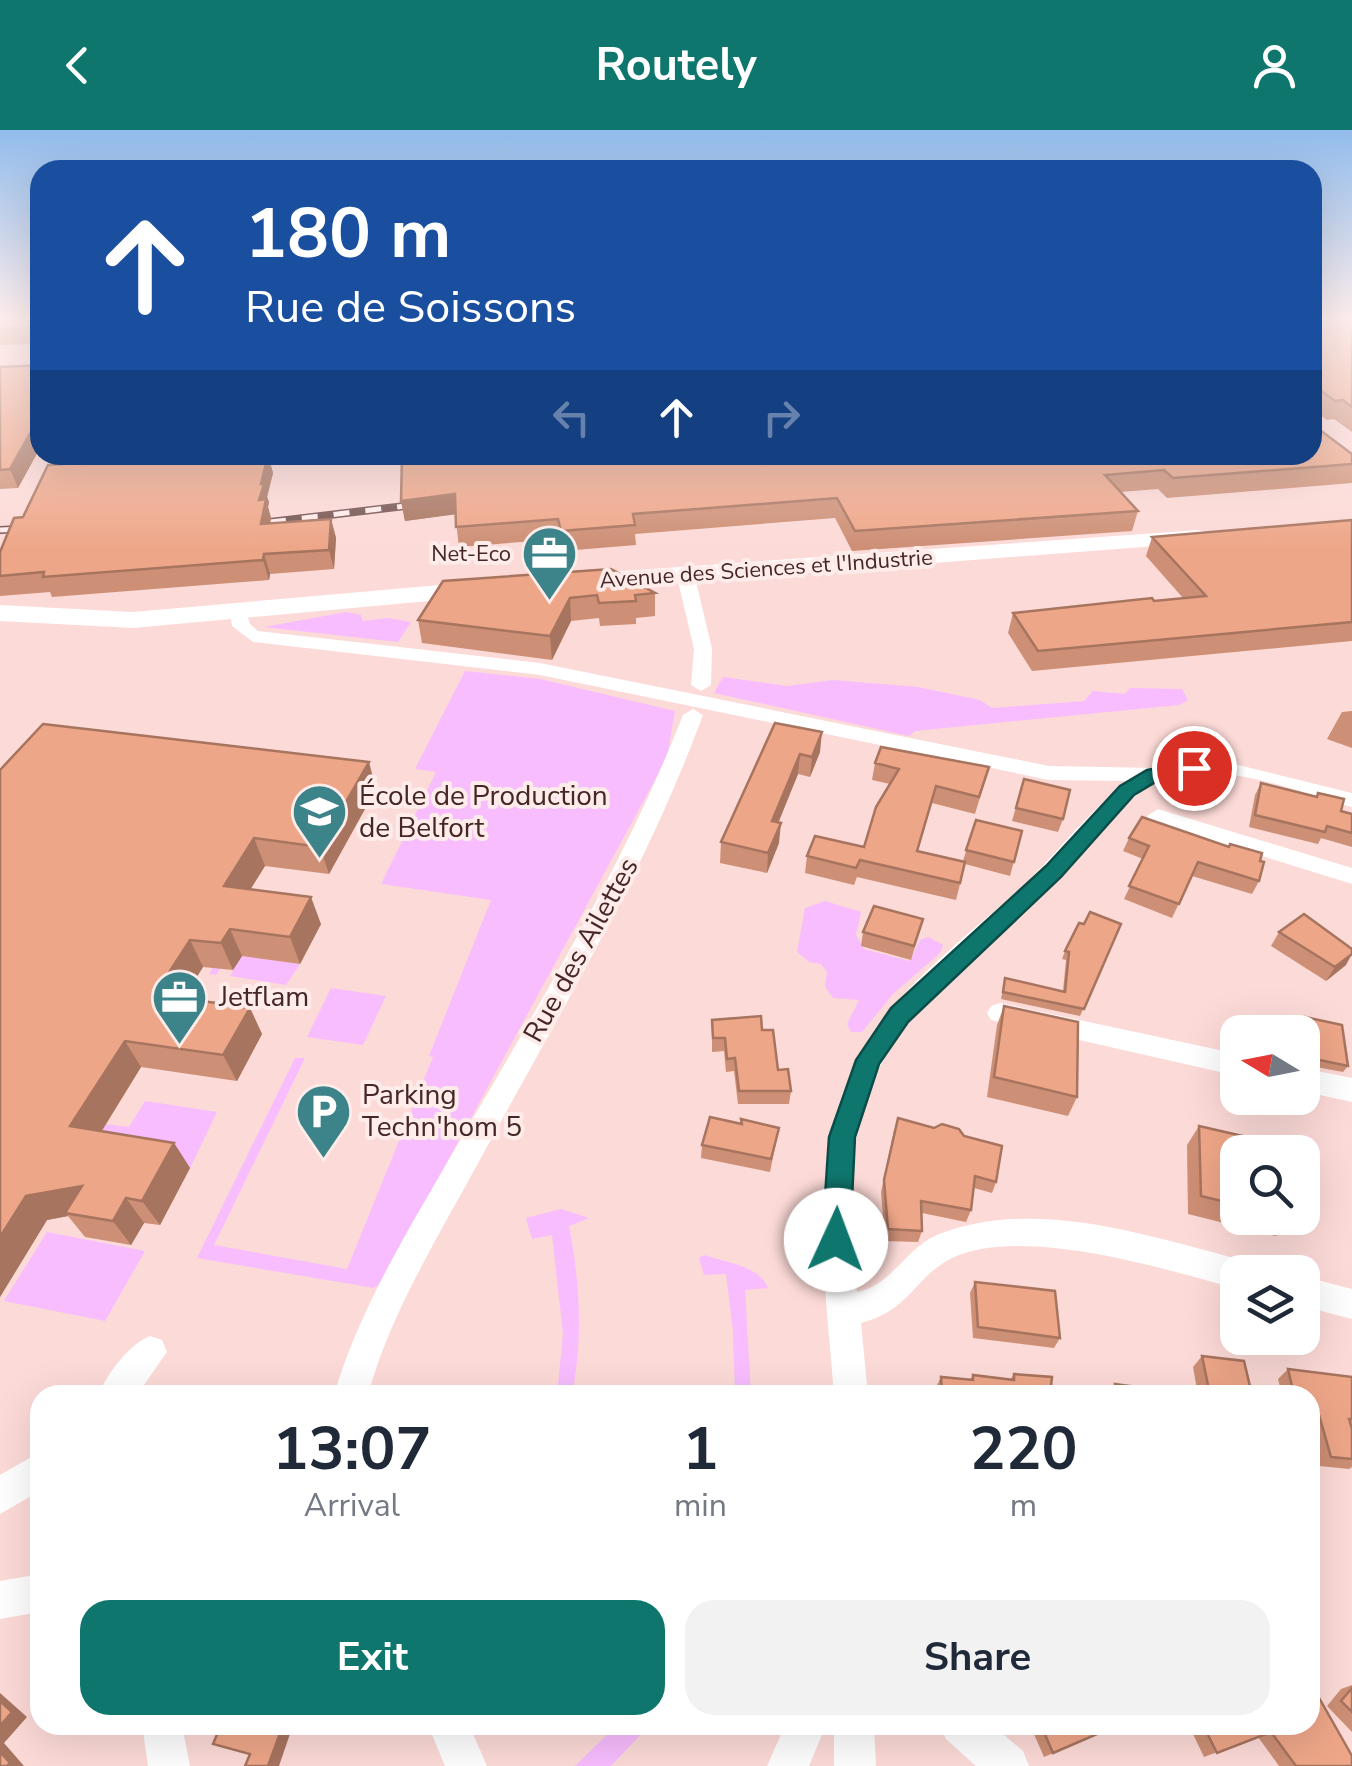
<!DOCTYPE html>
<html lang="en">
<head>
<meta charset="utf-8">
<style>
	body { margin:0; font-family:"Nunito Sans",sans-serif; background:#f2f2f3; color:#1f2937; height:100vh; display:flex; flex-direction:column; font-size:38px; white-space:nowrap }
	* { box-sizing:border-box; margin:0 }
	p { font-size:32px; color:#747a83 }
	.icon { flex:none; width:55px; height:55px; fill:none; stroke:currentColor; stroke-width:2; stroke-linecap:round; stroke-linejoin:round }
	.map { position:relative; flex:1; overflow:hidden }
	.drawer { position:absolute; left:30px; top:1255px; width:1290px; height:350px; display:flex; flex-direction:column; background:#fff; border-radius:30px; box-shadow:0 10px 40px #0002 }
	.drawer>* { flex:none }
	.hud { position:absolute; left:30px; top:30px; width:1292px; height:305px; border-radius:30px; box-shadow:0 10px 40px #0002; background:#1a4fa0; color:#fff; overflow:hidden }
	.needle { width:65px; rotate:280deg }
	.controls { position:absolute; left:1220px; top:885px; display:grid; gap:20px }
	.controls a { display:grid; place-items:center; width:100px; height:100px; border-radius:20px; background:#fff; box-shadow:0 10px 40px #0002; font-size:50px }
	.pin { position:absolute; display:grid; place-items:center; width:85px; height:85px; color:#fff; margin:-42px; border:5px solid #fff; border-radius:50%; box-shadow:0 2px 10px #0007 }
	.me { position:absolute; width:110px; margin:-55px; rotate:2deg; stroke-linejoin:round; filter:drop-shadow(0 0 8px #0008) }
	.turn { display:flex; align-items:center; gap:35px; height:210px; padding:0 50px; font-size:45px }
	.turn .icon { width:130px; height:130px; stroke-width:2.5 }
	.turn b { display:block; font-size:70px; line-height:85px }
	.lanes { display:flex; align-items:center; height:95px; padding:0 50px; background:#0003; justify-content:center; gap:50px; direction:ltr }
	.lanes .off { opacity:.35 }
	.eta { display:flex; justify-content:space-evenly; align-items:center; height:170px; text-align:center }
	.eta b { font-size:60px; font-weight:700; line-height:70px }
	.action { display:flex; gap:20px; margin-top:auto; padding:20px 50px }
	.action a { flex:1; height:115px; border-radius:30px; background:#0f766e; color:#fff; font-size:40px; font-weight:700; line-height:115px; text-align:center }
	.action a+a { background:#f2f2f3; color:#1f2937 }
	header { display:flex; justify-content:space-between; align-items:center; height:130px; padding:0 50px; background:#0f766e; color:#fff; font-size:45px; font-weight:700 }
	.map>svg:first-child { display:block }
</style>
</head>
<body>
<header><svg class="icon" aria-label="back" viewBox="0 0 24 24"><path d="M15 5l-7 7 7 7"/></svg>Routely<svg class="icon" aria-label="person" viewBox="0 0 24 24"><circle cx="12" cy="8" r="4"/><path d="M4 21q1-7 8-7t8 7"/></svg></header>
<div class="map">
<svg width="1352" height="1636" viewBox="0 0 1352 1636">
	<rect width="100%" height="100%" fill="#fcdad7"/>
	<!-- green -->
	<g fill="#f8bdfe">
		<polygon points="346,482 361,485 363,491 388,488 411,492 398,512 264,497"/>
		<polygon points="465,541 540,549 675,581 667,628 381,1153 374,1158 197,1128 295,928 305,928 214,1115 347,1139 433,927 429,926 491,770 381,754 436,642 415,639"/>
		<polygon points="723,547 787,556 833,550 918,557 980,570 992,578 1084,571 1093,561 1125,564 1130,558 1182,559 1188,570 1179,575 915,601 909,606 714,563"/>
		<polygon points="825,771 861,782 856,805 864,819 910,831 920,810 928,807 943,815 940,823 893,864 862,902 851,902 847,894 859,870 833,868 825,857 827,842 821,834 809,832 797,822 805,778"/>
		<polygon points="221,823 300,834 286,855 230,846 236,835 224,833 216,845 209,844"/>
		<polygon points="331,858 386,866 363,915 307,907"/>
		<polygon points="145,971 217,982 190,1038 89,1021 106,994 129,997"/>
		<path d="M 561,1079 L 589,1088 L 569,1096 C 580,1152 583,1210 572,1265 L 557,1265 L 563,1204 L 552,1105 L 532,1109 L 526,1088 Z"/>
		<polygon points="47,1102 145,1121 105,1191 4,1171"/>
		<path d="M 704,1125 C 725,1132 760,1136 768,1158 L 745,1160 L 751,1265 L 735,1265 L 733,1201 L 726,1144 L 704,1145 L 699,1128 Z"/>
		<polygon points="617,1595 650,1595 611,1636 575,1636"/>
	</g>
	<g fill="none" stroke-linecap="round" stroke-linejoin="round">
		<!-- street -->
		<g fill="#fff" fill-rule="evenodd">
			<polygon points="686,442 695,447 712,519 711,555 701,561 691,555 694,519 677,447"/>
			<path d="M 239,477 L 245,478 L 250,494 L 258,501 L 540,533 L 1049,636 L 1155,638 L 1176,632 L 1226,632 L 1352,663 L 1352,677 C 1296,662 1233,633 1174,647 C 1124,658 1096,713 1062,747 C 995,813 900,873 867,966 C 846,1029 851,1098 857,1162 C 890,1157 906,1118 937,1105 C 1032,1067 1143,1104 1238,1129 L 1249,1133 L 1253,1142 L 1238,1142 L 1238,1159 C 1164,1139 1023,1095 952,1128 C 914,1147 911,1180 861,1193 L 868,1265 L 834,1265 C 824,1133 798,996 887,884 C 924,838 971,802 1015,763 C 1054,728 1086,683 1128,651 L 1049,650 L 540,545 L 253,512 L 232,496 L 230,482 Z"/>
			<path d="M 693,579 L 703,585 C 646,740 561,881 482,1026 C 441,1102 391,1181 368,1265 L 334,1265 C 360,1176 412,1094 458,1014 C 539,874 624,736 683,585 Z"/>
			<polygon points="1158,679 1352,738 1352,754 1150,691 1147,686"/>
			<polygon points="1000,873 1238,924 1238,946 991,890 987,883 991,876"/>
			<polygon points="1302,938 1352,948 1352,972 1302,961"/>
			<polygon points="1302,1146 1352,1159 1352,1189 1302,1176"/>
			<path d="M 150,1206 L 162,1210 L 167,1222 L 137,1265 L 98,1265 C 107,1244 129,1214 150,1206 Z"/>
			<polygon points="40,1322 40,1361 0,1384 0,1345"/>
			<polygon points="40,1444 40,1482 0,1489 0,1451"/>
			<polygon points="142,1595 182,1595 190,1636 148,1636"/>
			<polygon points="428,1595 469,1595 487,1636 445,1636"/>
			<polygon points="785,1595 826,1595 809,1636 767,1636"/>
			<polygon points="834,1595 874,1595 876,1636 834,1636"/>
			<polygon points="940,1595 992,1595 1023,1621 1029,1636 976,1636 946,1609"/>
		</g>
		<!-- secondary -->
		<g fill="#fff" fill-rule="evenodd">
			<polygon points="1199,400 1208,402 1211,407 1208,412 581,460 568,452 581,444"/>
			<polygon points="486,451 499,459 495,465 133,498 0,491 0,475 133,482"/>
		</g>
		<defs>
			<g id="rail">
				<polyline points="270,392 405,376"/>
				<polyline points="0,400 39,398"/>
			</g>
		</defs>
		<!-- rail casing -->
		<use href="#rail" stroke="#725250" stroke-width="8"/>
		<!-- rail -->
		<use href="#rail" stroke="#fdecea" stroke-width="5" stroke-dasharray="16" stroke-linecap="butt"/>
	</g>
	<!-- wall -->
	<g fill="#cd8f75">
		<polygon points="0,190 40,190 40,214 0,215"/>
		<polygon points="1312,190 1352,190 1352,302 1334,289 1327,290 1312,279"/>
		<polygon points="40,235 40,318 18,358 0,359 0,237"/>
		<polygon points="1352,324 1352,353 1167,368 1158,359 1121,362 1138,381 1132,401 852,421 835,388 635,404 636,415 563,421 560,409 459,417 455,384 405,391 401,371"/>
		<polygon points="268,325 273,343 267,367 269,372 268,377 271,388 270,394 331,389 336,408 334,439 270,444 269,450 52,467 50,462 0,466 0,422 23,387"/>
		<polygon points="1352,390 1352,511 1032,541 1008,503 1013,483 1183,468 1146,426 1152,407"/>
		<polygon points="443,451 655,463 655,486 636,488 636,494 600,496 599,488 571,491 552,530 422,513 418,490"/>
		<polygon points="1352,581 1352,618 1327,609 1342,582"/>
		<polygon points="775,593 820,622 810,647 798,644 778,692 779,713 767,743 720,733 721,712"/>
		<polygon points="875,633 984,654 975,684 932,673 918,721 963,731 976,690 1022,701 1010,746 965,734 956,770 857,747 854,755 805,743 807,726 864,717 890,654 872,650"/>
		<polygon points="0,640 376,659 329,744 265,736 250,759 321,794 300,834 242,826 233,840 203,837 183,868 250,878 262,904 237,951 141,937 102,1001 174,1013 190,1038 160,1095 144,1093 131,1115 85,1107 68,1086 47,1090 0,1167"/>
		<polygon points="1024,649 1063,689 1058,702 1012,691"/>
		<polygon points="1261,653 1316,667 1318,663 1341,681 1352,684 1352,717 1321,708 1318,714 1249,697 1255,665"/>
		<polygon points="1129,708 1260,731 1259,751 1252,764 1192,746 1172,788 1124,769 1143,729 1123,721"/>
		<polygon points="923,789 911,830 861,816 863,802"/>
		<polygon points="1084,794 1121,794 1080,886 1001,869 1005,848 1063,861 1066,830 1062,829 1065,821"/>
		<polygon points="1279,802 1346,835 1326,851 1271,816"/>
		<polygon points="1004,876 1077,967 1068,986 987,967 997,895"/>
		<polygon points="1305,887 1348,936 1343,942 1305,935 1300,894"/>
		<polygon points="712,890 762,900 778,940 791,961 789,974 738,974 734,941 726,942 724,921 712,922"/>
		<polygon points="741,994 779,998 770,1042 701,1028 702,1015"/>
		<polygon points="1199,996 1238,1022 1238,1088 1291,1088 1276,1106 1188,1084 1187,1015"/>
		<polygon points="894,1000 996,1052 992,1063 974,1058 971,1080 966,1092 922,1083 922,1101 918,1112 885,1111 881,1062"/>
		<polygon points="975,1152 1060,1208 1054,1218 973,1208 970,1163"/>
		<polygon points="1202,1226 1252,1265 1198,1265 1193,1237"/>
		<polygon points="1288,1239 1352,1247 1352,1337 1349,1339 1319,1336 1310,1302 1310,1265 1282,1265 1278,1249"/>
		<polygon points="1014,1244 1050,1265 937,1265 936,1257 941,1247 970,1250 973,1245 1010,1250"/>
		<polygon points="1115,1254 1153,1265 1107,1265"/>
		<polygon points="1352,1555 1352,1602 1327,1576 1341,1559"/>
		<polygon points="1030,1595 1098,1595 1102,1602 1044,1627"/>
		<polygon points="1181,1595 1310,1595 1352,1636 1279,1636 1258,1607 1204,1627 1191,1600 1185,1603"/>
	</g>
	<!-- shaded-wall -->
	<g fill="#a7745f">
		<polygon points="37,291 40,297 40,318 18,358 10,339"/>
		<polygon points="268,325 273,343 267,367 269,372 268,377 271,388 267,413 261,394 259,370 261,354"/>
		<polygon points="455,364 458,384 405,391 401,371"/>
		<polygon points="331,389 336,408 334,439 329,420"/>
		<polygon points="264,424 270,444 269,450 263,430"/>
		<polygon points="570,468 571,491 552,530 550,506"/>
		<polygon points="822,602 820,622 810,647 812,627"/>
		<polygon points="800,624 798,644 771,711 772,691"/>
		<polygon points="369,632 376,659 329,744 320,717"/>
		<polygon points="781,693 779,713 767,743 768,723"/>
		<polygon points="254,708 265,736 236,783 224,756"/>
		<polygon points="311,767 321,794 300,834 290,807"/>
		<polygon points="230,799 242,826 233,840 221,813"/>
		<polygon points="190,810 203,837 169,891 155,864"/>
		<polygon points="1352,824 1346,835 1326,851 1335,837"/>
		<polygon points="250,878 262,904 237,951 223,925"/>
		<polygon points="125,911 141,937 89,1021 70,996"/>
		<polygon points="174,1013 190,1038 160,1095 142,1071"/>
		<polygon points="82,1056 65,1083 68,1086 47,1090 0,1167 0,1107 26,1066"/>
		<polygon points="126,1068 144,1093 131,1115 113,1091"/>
		<polygon points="0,1563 27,1587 4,1613 24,1636 7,1636 0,1622"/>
		<polygon points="283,1595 293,1595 279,1636 268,1636"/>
	</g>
	<!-- building -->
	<g fill="#eea688" stroke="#a7745f" stroke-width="2.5">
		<polygon points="0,190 40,190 40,197 0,198"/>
		<polygon points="1312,190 1352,190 1352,277 1343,270 1335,271 1312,254"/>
		<polygon points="40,235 40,290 37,291 10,339 0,340 0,237"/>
		<polygon points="1312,294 1352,324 1352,334 1173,348 1164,340 1105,345 1138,381 855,401 837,368 633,384 635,395 561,401 558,389 456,397 455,364 401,371 402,325 1312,325"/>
		<polygon points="207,325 268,325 261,354 264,354 259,370 266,369 261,394 331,389 329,420 264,424 263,430 43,447 44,442 0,446 0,422 14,388 23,387 48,335"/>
		<polygon points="1352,390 1352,492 1038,521 1013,483 1152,468 1154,471 1206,466 1152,407"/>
		<polygon points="611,439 655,463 635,465 636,471 599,473 597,465 570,468 550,506 418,490 443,451"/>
		<polygon points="775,593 822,602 812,627 800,624 772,691 781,693 768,723 721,712"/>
		<polygon points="43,594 369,632 320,717 254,708 224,756 311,767 290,807 230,799 221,813 190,810 155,864 250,878 223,925 125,911 70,996 174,1013 142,1071 126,1068 113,1091 65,1083 82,1056 26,1066 0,1107 0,640"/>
		<polygon points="881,617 989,637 979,667 936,656 917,721 965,732 960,753 860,730 856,738 807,726 815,706 864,717 876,677 899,639 875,633"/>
		<polygon points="1024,649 1070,660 1063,689 1016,678"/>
		<polygon points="1261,653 1317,667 1318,663 1344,669 1341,681 1352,684 1352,703 1327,696 1325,702 1255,685"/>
		<polygon points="1142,687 1229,717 1230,714 1262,723 1260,731 1264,732 1259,751 1198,732 1179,774 1129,756 1149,716 1129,708"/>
		<polygon points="976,690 1022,701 1014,732 966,720"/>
		<polygon points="874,776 923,789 914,816 863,802"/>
		<polygon points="1090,782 1121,794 1084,879 1003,862 1005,848 1065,862 1069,822 1065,821 1079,793 1084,794"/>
		<polygon points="1304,784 1352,819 1352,824 1335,837 1279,802"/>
		<polygon points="1004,876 1078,892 1077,967 994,947"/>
		<polygon points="761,886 762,900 773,900 778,940 788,939 791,961 739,961 735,928 727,929 725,908 713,908 712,890"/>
		<polygon points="1305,887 1342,895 1348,936 1310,928"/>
		<polygon points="710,987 742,994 741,989 779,998 771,1029 702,1015"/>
		<polygon points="898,988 934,998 942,994 959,999 964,1006 1002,1016 996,1052 975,1046 971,1080 921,1071 922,1101 888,1099 884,1050"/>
		<polygon points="1199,996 1286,1016 1286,1022 1238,1022 1238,1075 1201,1066"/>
		<polygon points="975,1152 1055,1161 1060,1208 978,1197"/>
		<polygon points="1202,1226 1244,1231 1252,1265 1210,1265"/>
		<polygon points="1288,1239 1352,1247 1352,1289 1349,1289 1352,1299 1352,1329 1331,1327 1319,1285 1310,1284 1310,1265 1294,1265"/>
		<polygon points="1014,1244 1052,1247 1050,1265 942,1265 941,1247 973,1250 973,1245 1014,1250"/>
		<polygon points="1115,1254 1152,1259 1153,1265 1116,1265"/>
		<polygon points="1352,1558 1352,1582 1341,1571"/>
		<polygon points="1318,1566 1352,1626 1352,1636 1296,1636 1271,1602 1217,1623 1203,1595 1196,1598 1195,1595 1310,1595 1310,1569"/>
		<polygon points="0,1571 12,1582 0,1596"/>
		<polygon points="221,1595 283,1595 268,1636 245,1636 250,1624 213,1614"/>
		<polygon points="1041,1595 1098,1595 1102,1602 1053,1623"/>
		<polygon points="0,1622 10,1633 7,1636 0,1636"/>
	</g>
	<!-- sky -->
	<linearGradient id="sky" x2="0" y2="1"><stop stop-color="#92bcec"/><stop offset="0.45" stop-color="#feeeed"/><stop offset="1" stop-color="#feeeed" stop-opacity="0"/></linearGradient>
	<rect width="1352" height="419" fill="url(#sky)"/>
	<!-- route -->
	<polygon fill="#0f766e" stroke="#0a4d48" stroke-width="2.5" points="1194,632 1204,638 1201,643 1159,650 1134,665 1061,747 908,892 879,934 855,1007 850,1110 846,1119 836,1123 826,1119 822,1110 829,1007 856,930 891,878 1046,736 1120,656 1147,640"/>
	<!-- icons -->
	<defs>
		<symbol id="office-pin" viewBox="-11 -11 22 30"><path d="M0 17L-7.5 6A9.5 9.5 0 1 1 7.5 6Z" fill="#3c848a" stroke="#fdecea"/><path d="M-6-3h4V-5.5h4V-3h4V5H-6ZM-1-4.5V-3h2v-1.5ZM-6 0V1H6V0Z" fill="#fff"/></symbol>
		<symbol id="school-pin" viewBox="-11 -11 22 30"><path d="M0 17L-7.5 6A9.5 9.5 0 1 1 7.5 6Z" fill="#3c848a" stroke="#fdecea"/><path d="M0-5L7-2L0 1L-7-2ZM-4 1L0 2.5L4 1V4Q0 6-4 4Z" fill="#fff"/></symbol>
		<symbol id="parking-pin" viewBox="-11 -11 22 30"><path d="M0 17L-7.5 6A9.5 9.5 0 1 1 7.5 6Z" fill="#3c848a" stroke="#fdecea"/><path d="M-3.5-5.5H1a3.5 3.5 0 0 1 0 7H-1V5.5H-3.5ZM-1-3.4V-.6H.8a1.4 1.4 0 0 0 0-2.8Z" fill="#fff"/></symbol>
	</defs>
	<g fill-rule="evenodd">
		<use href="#office-pin" x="518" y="392" width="63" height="86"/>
		<use href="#school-pin" x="288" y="650" width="63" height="86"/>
		<use href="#office-pin" x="148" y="836" width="63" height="86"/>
		<use href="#parking-pin" x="292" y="950" width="63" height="86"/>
	</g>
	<g text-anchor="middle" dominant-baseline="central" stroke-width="8" stroke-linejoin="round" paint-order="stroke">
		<!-- far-poi labels -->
		<g font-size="22" fill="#462725" stroke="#fdecea" text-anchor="end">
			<text x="511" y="424">Net-Eco</text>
		</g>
		<!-- far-street labels -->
		<g font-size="22" fill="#462725" stroke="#fdecea">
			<text transform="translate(766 439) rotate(-4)">Avenue des Sciences et l'Industrie</text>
		</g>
		<!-- poi labels -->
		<g font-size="28" fill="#462725" stroke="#fdecea" text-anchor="start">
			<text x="359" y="666">École de Production<tspan x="359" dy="32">de Belfort</tspan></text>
			<text x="219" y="867">Jetflam</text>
			<text x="362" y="965">Parking<tspan x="362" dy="32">Techn'hom 5</tspan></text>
		</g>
		<!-- street labels -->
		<g font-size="28" fill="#462725" stroke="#fdecea">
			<text transform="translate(581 820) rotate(-61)">Rue des Ailettes</text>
		</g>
	</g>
</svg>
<div class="controls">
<a><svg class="needle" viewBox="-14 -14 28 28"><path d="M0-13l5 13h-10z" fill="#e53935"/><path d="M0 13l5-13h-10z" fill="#747a83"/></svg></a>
<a><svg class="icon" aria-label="search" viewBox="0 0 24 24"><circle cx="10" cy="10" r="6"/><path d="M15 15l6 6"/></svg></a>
<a><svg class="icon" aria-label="layers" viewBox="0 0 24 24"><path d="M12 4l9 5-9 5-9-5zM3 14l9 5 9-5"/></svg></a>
</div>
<div class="pin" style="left:1194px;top:638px;background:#d93025"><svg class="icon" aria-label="arrive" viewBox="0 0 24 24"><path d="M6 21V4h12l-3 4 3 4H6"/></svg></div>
<svg class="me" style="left:836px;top:1110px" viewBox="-20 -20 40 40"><circle r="19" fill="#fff"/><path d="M0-13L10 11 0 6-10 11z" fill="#0f766e"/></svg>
<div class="hud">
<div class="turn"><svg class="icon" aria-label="ahead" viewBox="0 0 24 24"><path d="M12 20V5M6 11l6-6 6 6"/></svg><div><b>180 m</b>Rue de Soissons</div></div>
<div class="lanes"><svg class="icon off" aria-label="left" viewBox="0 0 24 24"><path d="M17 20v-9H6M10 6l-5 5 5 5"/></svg><svg class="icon" aria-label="ahead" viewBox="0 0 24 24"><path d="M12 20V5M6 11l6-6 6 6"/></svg><svg class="icon off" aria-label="right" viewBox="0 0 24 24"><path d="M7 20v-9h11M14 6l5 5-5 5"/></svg></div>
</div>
<section class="drawer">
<div class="eta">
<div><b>13:07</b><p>Arrival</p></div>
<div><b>1</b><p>min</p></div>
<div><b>220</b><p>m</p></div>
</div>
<div class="action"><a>Exit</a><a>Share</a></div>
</section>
</div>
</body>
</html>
